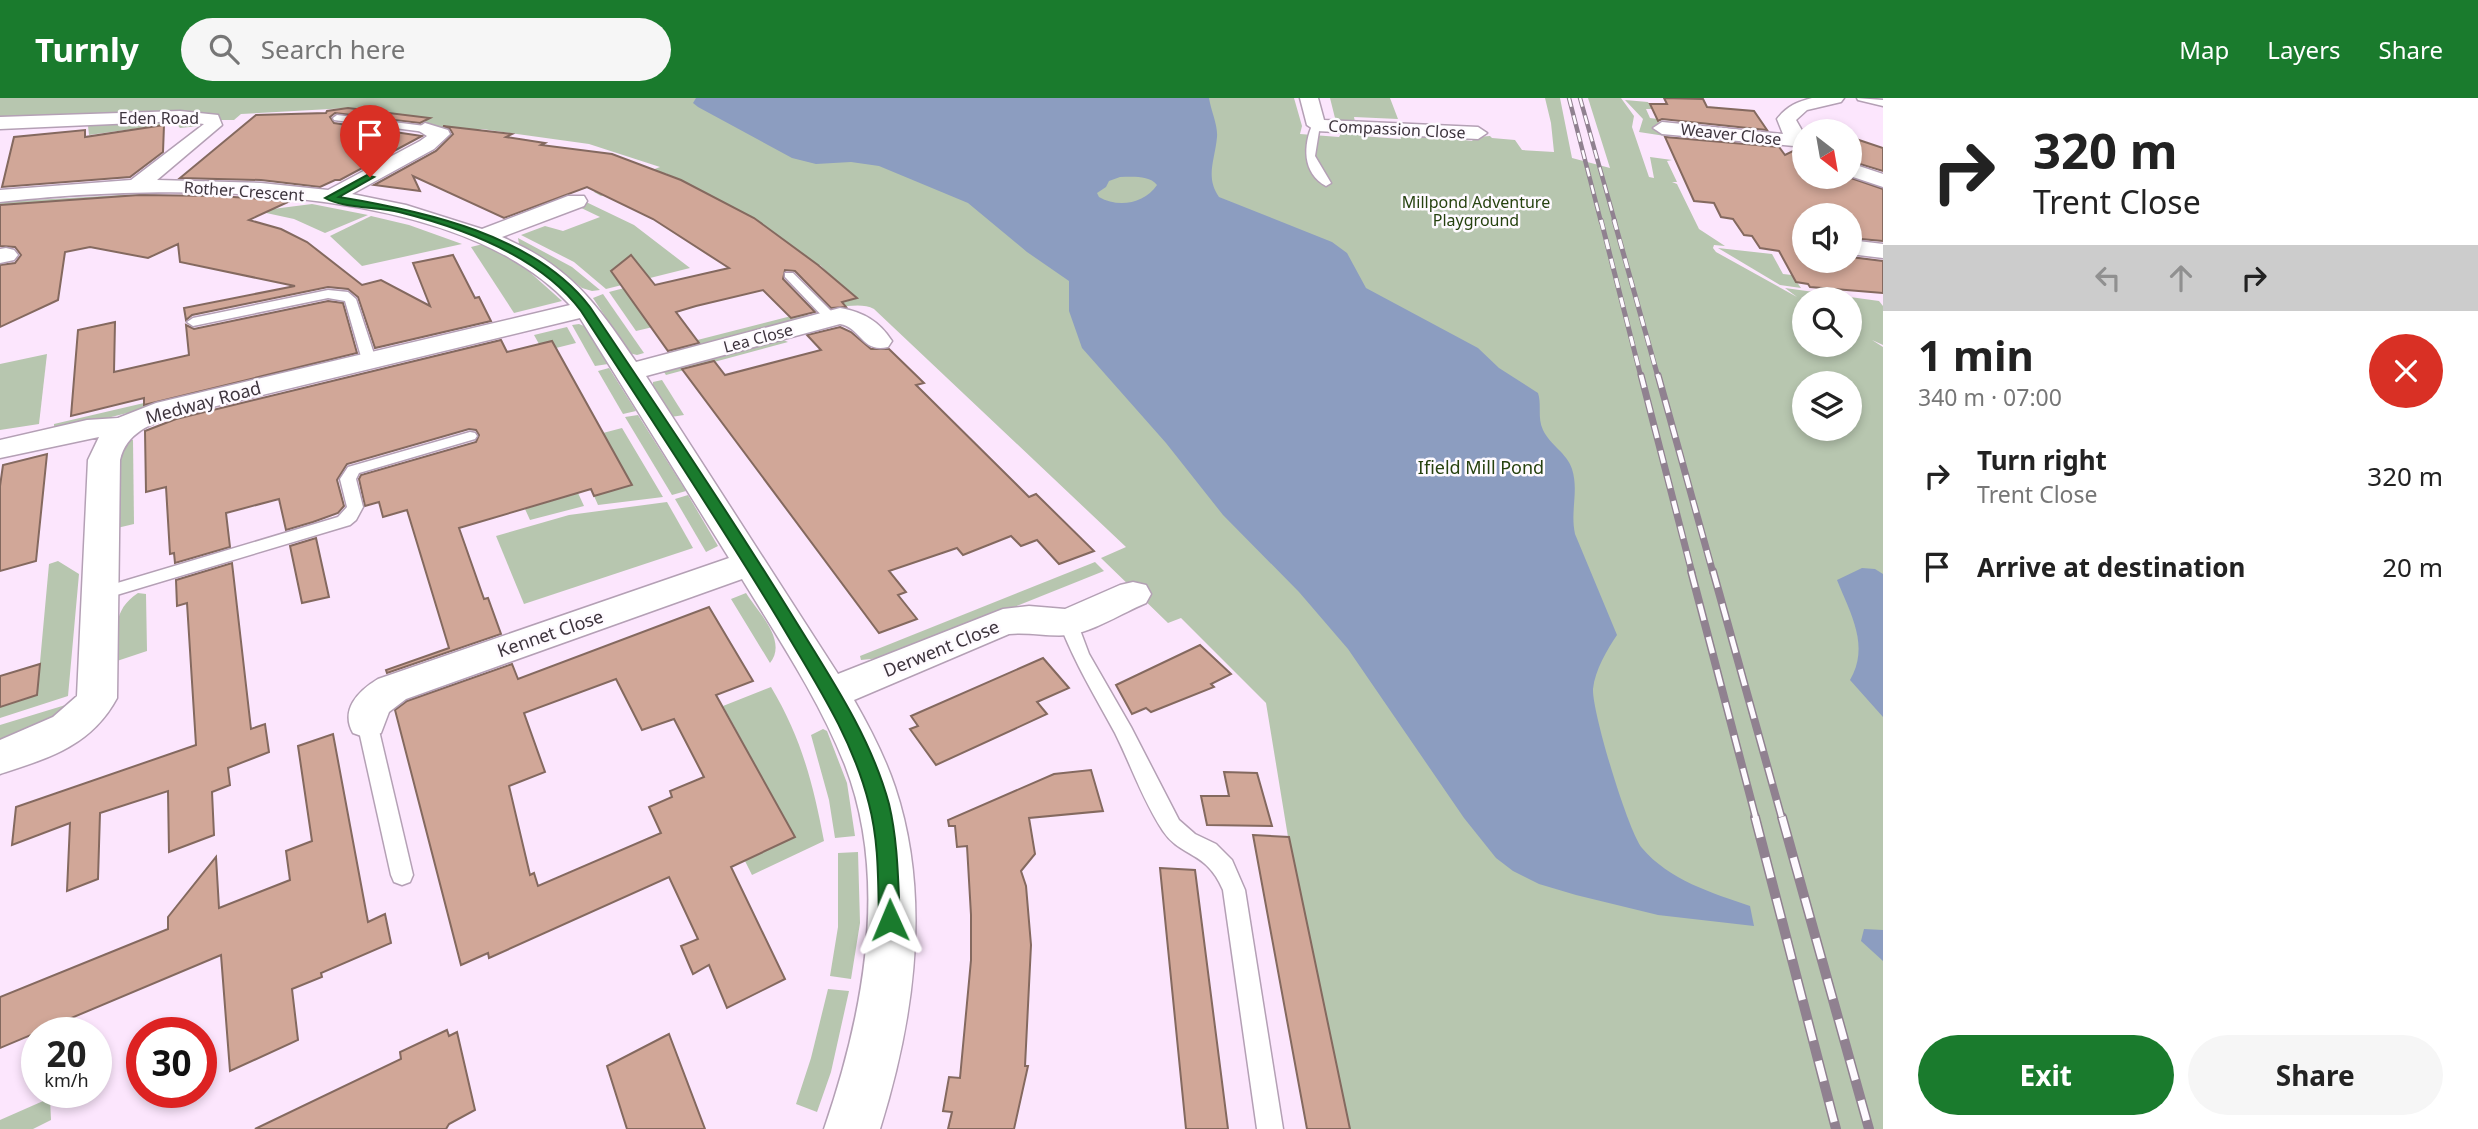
<!DOCTYPE html>
<html lang="en">
<head>
<meta charset="utf-8">
<style>
	body { margin:0; font-family:"Noto Sans",sans-serif; background:#f6f6f6; color:#222; height:100vh; display:flex; flex-direction:column; font-size:26px; white-space:nowrap }
	* { box-sizing:border-box; margin:0 }
	p { font-size:23px; color:#767676 }
	.icon { flex:none; width:38px; height:38px; fill:none; stroke:currentColor; stroke-width:2; stroke-linecap:round; stroke-linejoin:round }
	.map { position:relative; flex:1; overflow:hidden }
	.sheet { display:flex; flex-direction:column; background:#fff; width:595px }
	.sheet>* { flex:none }
	.hud { background:#fff; color:#222; overflow:hidden }
	.needle { width:46px; rotate:149deg }
	.fabs { position:absolute; left:1792px; top:21px; display:grid; gap:14px }
	.fabs a { display:grid; place-items:center; width:70px; height:70px; border-radius:50%; background:#fff; box-shadow:0 4px 10px #0003; font-size:35px }
	.speed { position:absolute; left:21px; top:919px; display:flex; gap:14px; font-size:35px; font-weight:700; text-align:center }
	.speed>* { display:grid; place-content:center; width:91px; height:91px; border-radius:50%; background:#fff; box-shadow:0 4px 10px #0003; line-height:1 }
	.speed small { font-size:18px; font-weight:400 }
	.speed .limit { border:10px solid #d22; background:#fff; color:#111 }
	.pin { position:absolute; display:grid; place-items:center; width:60px; height:60px; color:#fff; margin:-72px -30px; border-radius:50% 50% 50% 0; rotate:-45deg; box-shadow:0 0 7px #0007 }
	.pin .icon { rotate:45deg }
	.me { position:absolute; width:77px; margin:-38px; rotate:359deg; stroke-linejoin:round; filter:drop-shadow(0 0 5px #0008) }
	.turn { display:flex; align-items:center; gap:24px; height:147px; padding:0 35px; font-size:32px }
	.turn .icon { width:91px; height:91px; stroke-width:2.5 }
	.turn b { display:block; font-size:49px; line-height:60px }
	.lanes { display:flex; align-items:center; height:66px; padding:0 35px; background:#0003; justify-content:center; gap:35px; direction:ltr }
	.lanes .off { opacity:.35 }
	.round { display:grid; place-items:center; flex:none; width:74px; height:74px; border-radius:37px; background:#f6f6f6 }
	.overview { display:flex; align-items:center; justify-content:space-between; height:119px; padding:0 35px }
	h1 { font-size:42px; font-weight:700; line-height:52px }
	.button { display:flex; gap:14px; margin-top:auto; padding:14px 35px }
	.button a { flex:1; height:80px; border-radius:42px; background:#1a7b2d; color:#fff; font-size:28px; font-weight:700; line-height:80px; text-align:center }
	.button a+a { background:#f6f6f6; color:#222 }
	ul { padding:0; list-style:none }
	li { display:flex; align-items:center; gap:21px; height:91px; padding:0 35px }
	li div { flex:1 }
	li b { display:block; font-size:26px }
	li em { font-style:normal }
	header { display:flex; align-items:center; gap:42px; box-sizing:border-box; height:98px; padding:0 35px; background:#1a7b2d; color:#fff }
	header strong { font-size:33px }
	nav { display:flex; gap:38px; margin-inline-start:auto; font-size:24px }
	.search { width:490px; height:63px; background:#f6f6f6; display:flex; align-items:center; gap:18px; box-sizing:border-box; padding:0 24px; border-radius:38px; color:#767676; font-size:26px }
	main { display:flex; flex:1; min-height:0 }
	.map>svg:first-child { display:block }
</style>
</head>
<body>
<header>
<strong>Turnly</strong>
<div class="search"><svg class="icon" aria-label="search" viewBox="0 0 24 24"><circle cx="10" cy="10" r="6"/><path d="M15 15l6 6"/></svg>Search here</div>
<nav><a>Map</a><a>Layers</a><a>Share</a></nav>
</header>
<main>
<div class="map">
<svg width="1883" height="1031" viewBox="0 0 1883 1031">
	<rect width="100%" height="100%" fill="#fce6fd"/>
	<!-- green -->
	<g fill="#b7c6af" fill-rule="evenodd">
		<path d="M 0,0 L 1294,0 L 1302,28 L 1300,36 L 1339,39 L 1342,34 L 1359,33 L 1361,38 L 1401,41 L 1399,34 L 1472,43 L 1475,39 L 1490,38 L 1492,40 L 1515,42 L 1522,52 L 1554,54 L 1551,25 L 1545,0 L 1560,0 L 1572,60 L 1610,70 L 1588,0 L 1621,0 L 1634,18 L 1632,29 L 1649,79 L 1654,80 L 1650,59 L 1672,62 L 1667,63 L 1677,84 L 1672,84 L 1677,86 L 1699,131 L 1725,148 L 1714,147 L 1713,150 L 1716,154 L 1797,199 L 1785,190 L 1879,203 L 1883,208 L 1883,247 L 1872,242 L 1883,249 L 1883,1031 L 1350,1031 L 1288,739 L 1266,605 L 1181,520 L 1168,525 L 1101,460 L 1126,449 L 874,211 C 862,204 844,210 830,208 L 855,201 L 820,167 L 813,168 C 769,126 720,101 665,75 L 601,98 L 594,94 L 660,69 L 589,46 L 482,31 L 469,34 L 420,27 L 428,20 L 348,10 L 241,16 L 234,22 L 221,22 L 219,19 L 0,23 ZM 1804,201 L 1850,201 L 1850,247 L 1804,247 ZM 1804,285 L 1850,285 L 1850,331 L 1804,331 Z"/>
		<polygon points="1330,0 1390,0 1398,21 1354,19 1355,24 1343,24 1335,20"/>
		<polygon points="1625,2 1648,4 1652,11 1646,11 1650,20 1658,21 1665,38 1639,34 1643,21"/>
		<polygon points="180,22 198,24 199,28 180,30 176,25 89,37 88,28 124,24"/>
		<polygon points="155,95 112,103 0,113 0,104"/>
		<polygon points="584,103 634,127 690,170 606,191 574,164 521,137 545,128 563,133 600,119 575,107"/>
		<polygon points="312,106 368,117 325,135 294,121 257,113"/>
		<polygon points="371,118 409,127 462,146 362,168 330,138"/>
		<polygon points="518,140 572,169 600,192 592,193 582,190 546,162 519,146"/>
		<polygon points="483,146 524,169 562,203 514,215 471,149"/>
		<polygon points="1718,150 1772,156 1783,176 1792,177 1801,190 1780,187"/>
		<polygon points="651,183 653,229 636,233 609,194"/>
		<polygon points="603,196 644,255 637,257 629,255 593,200"/>
		<polygon points="807,214 807,218 678,252 670,249"/>
		<polygon points="579,226 584,228 608,266 595,268 572,227"/>
		<polygon points="567,229 576,245 556,250 552,243 539,246 534,237"/>
		<polygon points="781,241 788,244 666,277 664,274"/>
		<polygon points="47,256 39,326 0,332 0,266"/>
		<polygon points="609,270 636,313 623,316 598,273"/>
		<polygon points="662,282 684,317 671,319 653,290 653,284"/>
		<polygon points="174,298 172,302 156,308 54,333 54,326"/>
		<polygon points="638,317 686,393 672,397 625,319"/>
		<polygon points="622,330 663,399 598,407 594,398 631,387 603,335"/>
		<polygon points="123,342 133,342 134,426 117,430 119,347"/>
		<polygon points="578,395 584,408 530,422 525,411"/>
		<polygon points="688,397 718,448 706,454 675,401"/>
		<polygon points="667,404 693,450 524,506 496,438 569,417"/>
		<polygon points="58,463 79,476 68,598 0,620 0,609 37,597 49,466"/>
		<polygon points="1095,464 1104,473 890,559 861,562 860,558"/>
		<path d="M 138,495 L 146,496 L 147,553 L 117,563 C 116,535 112,512 138,495 Z"/>
		<path d="M 746,495 C 758,514 788,543 770,565 L 731,501 Z"/>
		<path d="M 771,589 C 801,639 813,685 824,743 L 752,777 L 745,763 L 795,739 L 723,608 Z"/>
		<polygon points="72,605 65,614 0,648 0,627"/>
		<polygon points="823,631 827,633 847,685 855,738 835,740 829,702 811,637"/>
		<polygon points="858,754 860,825 851,881 830,878 838,829 838,755"/>
		<polygon points="828,891 849,893 831,974 817,1014 796,1006 811,960"/>
		<polygon points="50,1000 51,1022 33,1031 0,1031 0,1022"/>
	</g>
	<!-- water -->
	<g fill="#8c9dc0" fill-rule="evenodd">
		<path d="M 696,0 L 1209,0 C 1211,13 1218,27 1217,39 C 1215,62 1205,79 1219,99 L 1332,144 L 1347,155 L 1366,190 L 1478,250 L 1499,270 L 1538,295 C 1542,307 1537,319 1543,332 C 1550,347 1567,355 1572,371 C 1579,393 1570,413 1575,436 L 1617,537 C 1607,552 1595,572 1593,591 C 1592,614 1628,733 1642,750 C 1669,782 1712,795 1750,808 L 1754,828 L 1658,817 L 1576,797 L 1539,786 L 1513,773 L 1496,760 L 1464,720 L 1348,551 L 1299,494 L 1223,417 L 1166,345 L 1082,250 L 1069,213 L 1069,183 L 1027,154 L 968,105 L 879,68 L 851,64 L 816,66 L 792,60 L 698,9 L 693,5 ZM 1120,79 C 1132,79 1149,77 1157,87 C 1144,106 1118,110 1099,99 L 1097,95 L 1106,89 L 1109,83 Z"/>
		<path d="M 1862,470 L 1875,471 L 1883,476 L 1883,619 L 1850,582 C 1870,548 1851,517 1837,482 Z"/>
		<polygon points="1864,831 1883,832 1883,863 1861,843"/>
	</g>
	<!-- building -->
	<g fill="#d1a798" stroke="#84695f" stroke-width="2" fill-rule="evenodd">
		<polygon points="1664,0 1703,1 1707,9 1754,13 1767,32 1662,21 1658,23 1650,6 1667,6"/>
		<polygon points="348,10 430,20 420,25 335,15 330,19 334,25 422,38 340,82 335,82 320,89 261,82 180,80 256,17 326,15 327,13"/>
		<polygon points="164,27 163,54 130,79 2,89 14,39 85,32 85,39"/>
		<polygon points="443,28 512,36 506,39 545,45 541,47 612,56 681,82 754,120 818,167 857,200 842,204 846,209 831,210 795,173 785,172 783,181 815,214 791,220 763,192 696,208 676,214 699,245 668,253 611,173 631,157 655,187 729,170 653,121 587,89 504,120 413,78 420,93 374,87 436,53 453,36 450,31"/>
		<polygon points="1665,39 1779,49 1785,57 1795,52 1804,56 1804,79 1848,79 1883,91 1883,143 1850,140 1850,117 1804,117 1804,163 1850,163 1850,159 1883,163 1883,195 1810,189 1808,186 1796,184 1779,153 1760,150 1752,138 1744,137 1733,121 1721,119 1714,105 1694,103"/>
		<polygon points="1850,39 1883,50 1883,73 1850,63"/>
		<polygon points="139,97 219,98 290,103 249,122 281,131 307,144 362,187 381,182 430,208 413,165 453,157 475,200 479,199 491,223 375,250 358,199 348,191 328,189 192,217 186,222 184,210 295,188 180,164 178,146 148,160 90,149 65,154 58,202 0,229 0,167 15,165 21,157 15,149 0,148 0,107"/>
		<polygon points="328,203 343,205 357,255 144,307 144,300 71,318 78,232 115,224 114,274 189,257 186,227 194,231"/>
		<polygon points="840,229 851,234 871,251 889,251 924,285 916,287 1014,384 1029,399 1036,396 1094,453 1059,466 1037,442 1021,448 1011,438 963,457 957,450 889,473 906,494 898,497 917,521 879,535 682,271 714,263 725,277 821,252 807,237"/>
		<polygon points="501,242 507,254 552,243 632,387 594,398 591,391 459,430 484,501 488,500 501,536 387,575 386,572 449,550 407,412 383,419 379,404 365,408 359,381 361,377 476,344 479,337 476,332 469,331 347,366 337,382 344,408 338,415 313,424 286,432 279,401 226,415 230,449 175,465 174,455 170,456 166,389 146,394 145,333 176,321"/>
		<polygon points="47,356 36,463 0,473 0,388 3,367"/>
		<polygon points="316,440 329,499 302,505 290,448"/>
		<polygon points="232,465 251,631 265,626 269,654 228,670 230,687 212,694 214,737 169,754 168,693 100,715 98,781 67,793 70,725 12,747 16,709 196,647 187,505 177,508 176,482"/>
		<path d="M 709,509 L 753,583 L 716,597 L 795,739 L 731,769 L 785,881 L 727,910 L 709,867 L 693,876 L 681,848 L 698,841 L 669,779 L 489,860 L 488,855 L 461,867 L 395,612 L 407,603 L 512,566 L 518,581 ZM 616,581 L 642,632 L 674,621 L 704,679 L 670,693 L 672,699 L 649,709 L 661,735 L 538,788 L 534,775 L 530,777 L 509,688 L 545,674 L 524,615 Z"/>
		<polygon points="1200,547 1231,576 1211,586 1214,589 1151,614 1146,610 1132,616 1116,587"/>
		<polygon points="1043,560 1069,590 1037,604 1047,616 936,667 910,631 918,628 911,618"/>
		<polygon points="40,566 37,597 0,609 0,578"/>
		<polygon points="333,636 368,824 385,816 391,845 321,875 322,879 292,891 298,942 230,973 221,857 0,950 0,899 168,831 168,819 216,759 219,810 290,782 286,753 312,743 298,648"/>
		<polygon points="1091,672 1103,713 1029,720 1035,756 1021,773 1026,788 1031,847 1025,968 1028,968 1014,1031 948,1031 952,1014 943,1013 949,979 960,980 971,862 971,817 967,748 957,749 955,728 949,728 948,722 1054,676"/>
		<polygon points="1224,674 1257,675 1272,728 1207,727 1201,698 1229,698"/>
		<polygon points="1253,737 1289,739 1350,1031 1307,1031"/>
		<polygon points="1160,770 1195,772 1228,1031 1186,1031"/>
		<polygon points="447,932 449,938 457,934 475,1012 449,1026 446,1031 255,1031 401,961 400,954"/>
		<polygon points="669,936 705,1031 627,1031 607,968"/>
	</g>
	<g fill="none" stroke-linecap="round" stroke-linejoin="round">
		<defs>
			<g id="lane">
				<polygon points="1857,0 1883,2 1883,8 1858,2"/>
				<polygon points="337,17 425,28 429,31 425,34 334,22 333,20"/>
				<path d="M 1313,25 L 1320,27 L 1315,58 L 1331,85 L 1326,88 C 1302,75 1303,47 1313,25 Z"/>
				<polygon points="785,175 793,175 835,217 835,223 827,223 785,179"/>
				<polygon points="328,192 348,194 356,201 376,262 374,265 364,265 362,262 345,203 328,200 193,228 187,224 193,220"/>
				<polygon points="470,334 475,335 477,338 475,341 359,375 356,381 363,409 356,422 350,427 100,502 91,496 94,492 338,419 347,409 340,381 348,369"/>
				<path d="M 1068,518 L 1077,524 L 1089,556 L 1131,629 L 1179,722 L 1195,736 L 1216,746 L 1232,762 L 1245,792 L 1283,1031 L 1257,1031 L 1223,792 C 1206,752 1181,760 1163,733 C 1143,703 1131,667 1115,635 C 1095,598 1074,564 1059,524 Z"/>
				<polygon points="367,617 374,619 377,624 413,777 410,784 402,787 394,784 391,777 357,624 360,619"/>
			</g>
			<g id="street">
				<polygon points="1300,0 1318,0 1324,22 1478,29 1487,35 1478,41 1316,33 1307,27"/>
				<path d="M 1812,0 L 1844,0 L 1841,4 L 1807,12 L 1796,22 L 1804,36 L 1804,53 L 1794,48 L 1662,36 L 1653,30 L 1662,24 L 1783,36 L 1777,21 C 1787,8 1797,4 1812,0 Z"/>
				<path d="M 180,13 L 218,17 L 222,27 L 157,82 L 261,85 L 328,92 L 420,43 L 427,38 L 416,31 L 425,25 L 448,32 L 450,36 L 434,51 L 352,96 L 406,107 L 482,131 L 568,98 L 584,98 L 587,103 L 584,108 L 502,139 C 570,168 596,205 636,264 L 840,210 C 863,214 879,223 892,243 L 888,249 C 861,255 862,230 840,226 L 646,278 L 838,576 L 1003,511 L 1029,508 L 1065,511 L 1120,487 L 1133,484 L 1146,487 L 1151,496 L 1146,505 C 1122,515 1095,533 1069,537 C 1050,539 1029,534 1009,536 L 854,602 C 870,630 885,659 895,689 C 932,800 914,922 880,1031 L 824,1031 C 863,918 890,783 845,667 C 819,601 778,540 742,481 L 406,601 L 389,614 L 381,635 L 367,640 L 353,635 C 340,612 358,593 378,581 L 729,460 L 580,220 L 175,318 C 151,325 126,335 120,362 L 117,600 C 91,648 49,660 0,676 L 0,642 L 53,619 L 77,598 L 88,362 L 99,339 L 0,360 L 0,342 L 87,322 L 118,320 L 156,305 L 570,207 C 454,80 158,86 0,104 L 0,92 L 131,82 L 204,26 L 180,23 L 0,31 L 0,19 Z"/>
				<polygon points="1850,65 1883,76 1883,89 1850,78"/>
				<polygon points="1850,142 1883,146 1883,160 1850,156"/>
				<polygon points="6,150 14,152 18,157 14,162 0,165 0,151"/>
			</g>
		</defs>
		<!-- lane casing -->
		<use href="#lane" stroke="#b4a0b5" stroke-width="3"/>
		<!-- street casing -->
		<use href="#street" stroke="#b4a0b5" stroke-width="3"/>
		<!-- lane -->
		<use href="#lane" fill="#fff" fill-rule="evenodd"/>
		<!-- street -->
		<use href="#street" fill="#fff" fill-rule="evenodd"/>
		<defs>
			<g id="rail-far4">
				<polyline points="1569,0 1601,124"/>
				<polyline points="1580,0 1615,124"/>
			</g>
			<g id="rail-far3">
				<polyline points="1601,122 1641,279"/>
				<polyline points="1614,122 1658,279"/>
			</g>
			<g id="rail-far2">
				<polyline points="1641,277 1692,475"/>
				<polyline points="1658,277 1713,475"/>
			</g>
			<g id="rail-far1">
				<polyline points="1691,473 1756,721"/>
				<polyline points="1713,473 1782,721"/>
			</g>
			<g id="rail">
				<polyline points="1755,719 1836,1031"/>
				<polyline points="1782,719 1869,1031"/>
			</g>
		</defs>
		<!-- rail-far4 casing -->
		<use href="#rail-far4" stroke="#908190" stroke-width="4.5"/>
		<!-- rail-far3 casing -->
		<use href="#rail-far3" stroke="#908190" stroke-width="5"/>
		<!-- rail-far2 casing -->
		<use href="#rail-far2" stroke="#908190" stroke-width="7"/>
		<!-- rail-far1 casing -->
		<use href="#rail-far1" stroke="#908190" stroke-width="8"/>
		<!-- rail casing -->
		<use href="#rail" stroke="#908190" stroke-width="10"/>
		<!-- rail-far4 -->
		<use href="#rail-far4" stroke="#fefaff" stroke-width="2.5" stroke-dasharray="9" stroke-linecap="butt"/>
		<!-- rail-far3 -->
		<use href="#rail-far3" stroke="#fefaff" stroke-width="3.5" stroke-dasharray="10" stroke-linecap="butt"/>
		<!-- rail-far2 -->
		<use href="#rail-far2" stroke="#fefaff" stroke-width="4.5" stroke-dasharray="13" stroke-linecap="butt"/>
		<!-- rail-far1 -->
		<use href="#rail-far1" stroke="#fefaff" stroke-width="5" stroke-dasharray="17" stroke-linecap="butt"/>
		<!-- rail -->
		<use href="#rail" stroke="#fefaff" stroke-width="7" stroke-dasharray="21" stroke-linecap="butt"/>
	</g>
	<!-- route -->
	<path fill="#1a7b2d" stroke="#11501d" stroke-width="2" d="M 367,77 L 374,79 L 339,99 C 424,113 535,137 590,209 C 658,310 726,411 790,514 C 828,576 870,636 889,706 C 898,744 898,783 900,822 L 897,829 L 890,831 L 882,829 L 879,822 C 878,783 879,744 869,706 C 852,638 813,581 778,521 C 715,417 647,315 581,213 C 540,158 463,130 399,114 C 378,109 342,110 325,100 Z"/>
	<g text-anchor="middle" dominant-baseline="central" stroke-width="5" stroke-linejoin="round" paint-order="stroke">
		<!-- far-street labels -->
		<g font-size="16" fill="#3d343d" stroke="#fefaff">
			<text x="159" y="20">Eden Road</text>
			<text transform="translate(1397 31) rotate(3)">Compassion Close</text>
			<text transform="translate(1731 36) rotate(6)">Weaver Close</text>
			<text transform="translate(244 93) rotate(4)">Rother Crescent</text>
			<text transform="translate(758 240) rotate(-15)">Lea Close</text>
		</g>
		<!-- far-park labels -->
		<g font-size="16" fill="#26420f" stroke="#fefaff">
			<text x="1476" y="104">Millpond Adventure<tspan x="1476" dy="18">Playground</tspan></text>
		</g>
		<!-- street labels -->
		<g font-size="18" fill="#3d343d" stroke="#fefaff">
			<text transform="translate(203 304) rotate(-15)">Medway Road</text>
			<text transform="translate(550 535) rotate(-19)">Kennet Close</text>
			<text transform="translate(941 550) rotate(-22)">Derwent Close</text>
		</g>
		<!-- park labels -->
		<g font-size="18" fill="#26420f" stroke="#fefaff">
			<text x="1481" y="369">Ifield Mill Pond</text>
		</g>
	</g>
</svg>
<div class="fabs">
<a><svg class="needle" viewBox="-14 -14 28 28"><path d="M0-13l5 13h-10z" fill="#e53935"/><path d="M0 13l5-13h-10z" fill="#767676"/></svg></a>
<a><svg class="icon" aria-label="sound" viewBox="0 0 24 24"><path d="M4 9h4l5-4v14l-5-4H4zM17 9q2 3 0 6"/></svg></a>
<a><svg class="icon" aria-label="search" viewBox="0 0 24 24"><circle cx="10" cy="10" r="6"/><path d="M15 15l6 6"/></svg></a>
<a><svg class="icon" aria-label="layers" viewBox="0 0 24 24"><path d="M12 4l9 5-9 5-9-5zM3 14l9 5 9-5"/></svg></a>
</div>
<div class="speed"><div>20<small>km/h</small></div><div class="limit">30</div></div>
<div class="pin" style="left:370px;top:79px;background:#d93025"><svg class="icon" aria-label="arrive" viewBox="0 0 24 24"><path d="M6 21V4h12l-3 4 3 4H6"/></svg></div>
<svg class="me" style="left:890px;top:822px" viewBox="-20 -20 40 40"><path d="M0-17L14 15 0 8-14 15z" fill="#1a7b2d" stroke="#fff" stroke-width="4"/></svg>
</div>
<section class="sheet">
<div class="hud">
<div class="turn"><svg class="icon" aria-label="right" viewBox="0 0 24 24"><path d="M7 20v-9h11M14 6l5 5-5 5"/></svg><div><b>320 m</b>Trent Close</div></div>
<div class="lanes"><svg class="icon off" aria-label="left" viewBox="0 0 24 24"><path d="M17 20v-9H6M10 6l-5 5 5 5"/></svg><svg class="icon off" aria-label="ahead" viewBox="0 0 24 24"><path d="M12 20V5M6 11l6-6 6 6"/></svg><svg class="icon" aria-label="right" viewBox="0 0 24 24"><path d="M7 20v-9h11M14 6l5 5-5 5"/></svg></div>
</div>
<div class="overview"><div><h1>1 min</h1><p>340 m · 07:00</p></div><a class="round" style="background:#d93025;color:#fff"><svg class="icon" aria-label="close" viewBox="0 0 24 24"><path d="M6 6l12 12M18 6L6 18"/></svg></a></div>
<ul>
<li><svg class="icon" aria-label="right" viewBox="0 0 24 24"><path d="M7 20v-9h11M14 6l5 5-5 5"/></svg><div><b>Turn right</b><p>Trent Close</p></div><em>320 m</em></li>
<li><svg class="icon" aria-label="arrive" viewBox="0 0 24 24"><path d="M6 21V4h12l-3 4 3 4H6"/></svg><div><b>Arrive at destination</b></div><em>20 m</em></li>
</ul>
<div class="button"><a>Exit</a><a>Share</a></div>
</section>
</main>
</body>
</html>
